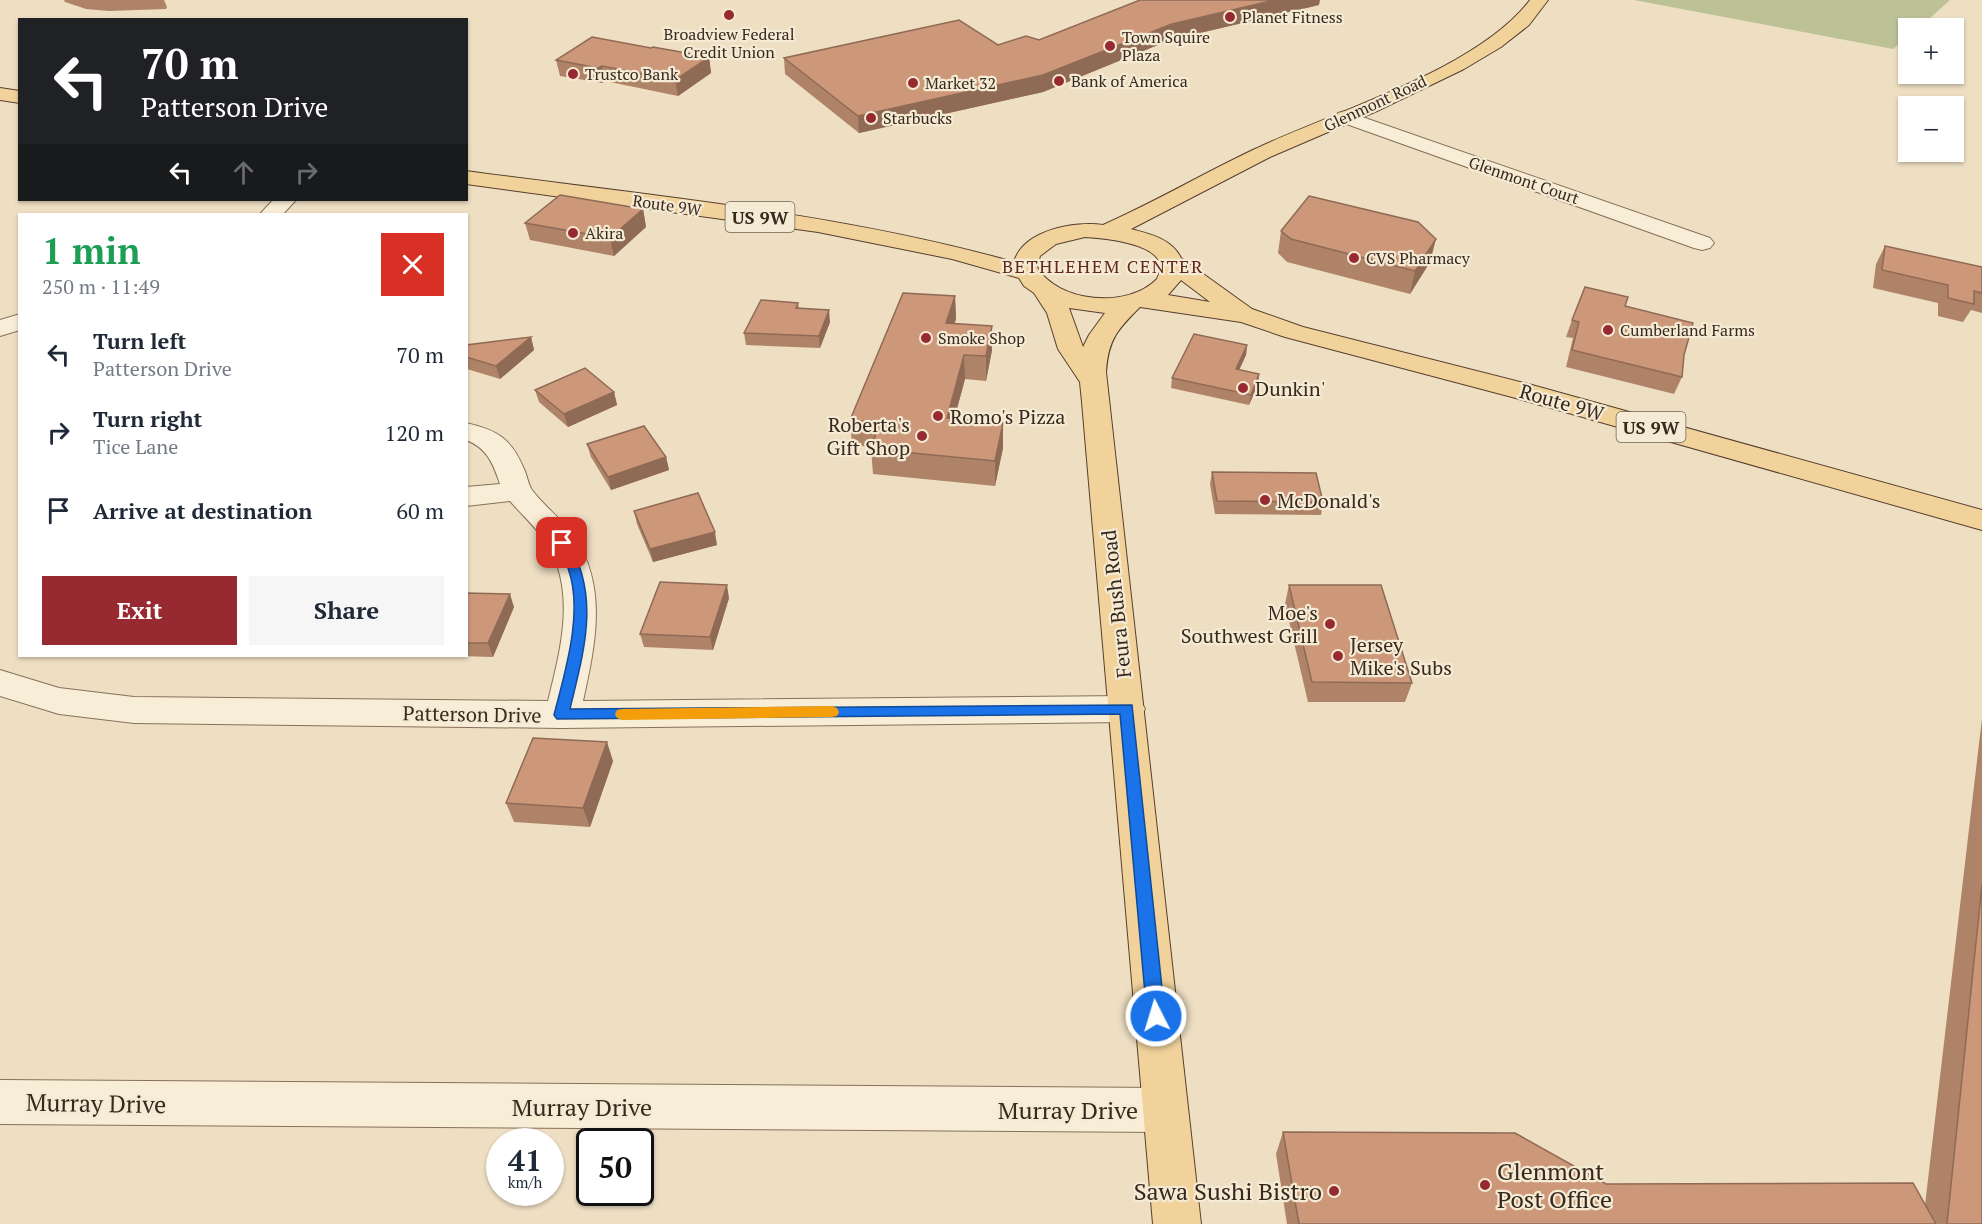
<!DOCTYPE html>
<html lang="en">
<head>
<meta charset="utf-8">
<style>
	body { margin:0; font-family:"PT Serif",serif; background:#f6f6f7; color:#1f2937; height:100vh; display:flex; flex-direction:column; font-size:22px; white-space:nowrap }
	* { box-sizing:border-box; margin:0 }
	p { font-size:20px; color:#747a83 }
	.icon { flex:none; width:33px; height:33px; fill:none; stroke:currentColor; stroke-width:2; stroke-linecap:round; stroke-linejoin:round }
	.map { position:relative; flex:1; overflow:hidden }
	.details { position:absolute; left:18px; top:213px; width:450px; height:444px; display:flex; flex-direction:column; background:#fff; border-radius:0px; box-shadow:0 2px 4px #0004 }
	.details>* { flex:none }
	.hud { position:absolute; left:18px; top:18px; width:450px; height:183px; border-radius:0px; box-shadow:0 2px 4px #0004; background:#202124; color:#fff; overflow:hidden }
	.tools { position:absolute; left:1898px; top:18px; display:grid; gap:12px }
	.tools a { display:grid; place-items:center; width:66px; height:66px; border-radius:0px; background:#fff; box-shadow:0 2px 4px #0004; font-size:30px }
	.speed { position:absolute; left:486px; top:1128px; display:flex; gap:12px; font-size:30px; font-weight:700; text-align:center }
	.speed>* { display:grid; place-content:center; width:78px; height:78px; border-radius:50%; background:#fff; box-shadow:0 2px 4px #0004; line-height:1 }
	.speed small { font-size:15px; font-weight:400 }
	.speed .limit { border:3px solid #111; border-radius:9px; background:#fff; color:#111 }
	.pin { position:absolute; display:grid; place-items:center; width:51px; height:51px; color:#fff; margin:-26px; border-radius:12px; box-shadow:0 3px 9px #0006 }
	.me { position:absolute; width:66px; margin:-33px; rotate:355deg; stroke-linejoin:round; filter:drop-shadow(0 0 4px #0008) }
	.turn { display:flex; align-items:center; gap:21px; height:126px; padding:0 24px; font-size:27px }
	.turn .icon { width:78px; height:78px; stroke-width:2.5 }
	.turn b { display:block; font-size:42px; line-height:51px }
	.lanes { display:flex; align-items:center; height:57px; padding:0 24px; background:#0003; justify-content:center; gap:30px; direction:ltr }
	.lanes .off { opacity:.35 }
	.round { display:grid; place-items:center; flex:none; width:63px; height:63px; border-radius:0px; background:#f6f6f7 }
	.head { display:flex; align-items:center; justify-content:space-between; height:102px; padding:0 24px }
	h1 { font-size:36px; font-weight:700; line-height:45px; color:#1e9e55 }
	.cta { display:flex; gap:12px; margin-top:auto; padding:12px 24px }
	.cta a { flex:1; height:69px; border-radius:0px; background:#962a30; color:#fff; font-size:24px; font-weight:700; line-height:69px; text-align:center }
	.cta a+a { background:#f6f6f7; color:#1f2937 }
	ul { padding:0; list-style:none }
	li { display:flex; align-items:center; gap:18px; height:78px; padding:0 24px }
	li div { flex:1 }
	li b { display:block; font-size:22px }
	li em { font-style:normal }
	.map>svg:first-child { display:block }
</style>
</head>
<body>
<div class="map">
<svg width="1982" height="1224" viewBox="0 0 1982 1224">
	<rect width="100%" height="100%" fill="#eedfc3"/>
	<!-- cemetery -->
	<polygon fill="#bdc196" points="1634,0 1950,0 1919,28 1908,28 1908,37 1893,49"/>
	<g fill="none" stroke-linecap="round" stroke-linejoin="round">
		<defs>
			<g id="minor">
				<polygon points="1345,111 1710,238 1714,243 1710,248 1702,250 1694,248 1338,121 1335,117 1338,113"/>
				<polygon points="273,200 296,200 283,214 260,214"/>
				<polygon points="20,314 20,330 0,336 0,320"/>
				<path d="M 466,423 C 497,430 511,438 524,469 C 527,475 528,484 532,490 C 545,507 563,520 575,538 C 608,588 595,646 583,701 L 1127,696 L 1140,700 L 1145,709 L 1140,718 L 1127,722 L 562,728 L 134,723 L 59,714 L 0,696 L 0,670 L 59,688 L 134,697 L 548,701 C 560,652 576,595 549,547 C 539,530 523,516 510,501 L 466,506 L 466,487 L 500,484 C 493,463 487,448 466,440 Z"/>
				<polygon points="0,1080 1165,1088 1181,1094 1188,1110 1181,1126 1165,1132 0,1124"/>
			</g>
			<g id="major">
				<path d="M 1530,0 L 1548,0 L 1529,25 L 1501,47 L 1464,69 L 1377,111 L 1270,157 L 1131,229 C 1150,234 1172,239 1181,258 L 1252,309 L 1303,327 L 1532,385 L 1982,510 L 1982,530 L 1512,397 L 1285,337 L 1241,322 L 1140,307 C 1118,329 1108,339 1106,372 L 1201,1224 L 1153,1224 L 1082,402 L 1080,382 L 1058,349 L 1047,313 L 1034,293 L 1024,286 L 1019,278 L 952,259 L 818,232 L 466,184 L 466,171 C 650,196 835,212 1014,262 C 1023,230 1075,221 1103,225 C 1155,202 1204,173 1255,149 C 1335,111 1477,70 1530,0 ZM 1085,237 C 1102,238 1159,243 1160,266 C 1161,270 1158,276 1157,279 C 1128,309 1058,303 1037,267 L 1040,256 L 1056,244 ZM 1181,280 L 1210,302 L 1168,295 ZM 1069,308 L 1105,313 L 1089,335 L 1083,347 Z"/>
				<polygon points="0,88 20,91 20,103 0,100"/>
			</g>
		</defs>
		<!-- minor casing -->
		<use href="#minor" stroke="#88705a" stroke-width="2"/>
		<!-- major casing -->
		<use href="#major" stroke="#563f2e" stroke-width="2"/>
		<!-- minor -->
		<use href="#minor" fill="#f8edd6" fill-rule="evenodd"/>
		<!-- major -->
		<use href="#major" fill="#f1d29b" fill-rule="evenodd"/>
	</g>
	<!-- wall -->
	<g fill="#af8368">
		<polygon points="64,0 164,0 167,7 166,9 109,11 86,9 65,2"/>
		<polygon points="1319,5 1170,40 1043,92 859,133 785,74 784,58 998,45"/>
		<polygon points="651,48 709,57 711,73 678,96 605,81 602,83 560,76 556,60"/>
		<polygon points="643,209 646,227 614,256 530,240 525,223"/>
		<polygon points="1281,231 1430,262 1410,294 1287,262 1278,253"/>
		<polygon points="1885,246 1982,267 1982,313 1971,310 1963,322 1938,316 1938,303 1873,288 1876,264"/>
		<polygon points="955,296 956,319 954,324 992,350 986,381 965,379 954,419 1003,448 995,486 873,474 871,449 872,447 852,445 850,420"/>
		<polygon points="798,303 799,308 830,322 820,348 746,345 744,333"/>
		<polygon points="1625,306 1684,355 1682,377 1674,394 1566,367 1573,338 1566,337 1572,320"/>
		<polygon points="531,337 534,350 500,379 467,369 466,375 466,345"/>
		<polygon points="1247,345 1246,355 1239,370 1259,374 1258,384 1249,405 1171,388 1172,378"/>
		<polygon points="535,390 614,392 617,405 568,427 539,402"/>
		<polygon points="587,444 666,457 669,470 611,490 591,457"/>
		<polygon points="1212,472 1323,502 1321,515 1215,514 1210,484"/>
		<polygon points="634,511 717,545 653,562 637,524"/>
		<polygon points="1289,585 1412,683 1405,702 1308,702 1285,604"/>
		<polygon points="466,593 514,607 493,657 459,656 466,656"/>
		<polygon points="729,598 713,650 644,647 640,634"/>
		<polygon points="1982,718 1982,1224 1287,1224 1276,1154 1283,1132 1606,1184 1925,1205"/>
		<polygon points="613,761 590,827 514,822 506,803"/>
	</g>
	<!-- shaded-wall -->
	<g fill="#8f6a55">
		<polygon points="1275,0 1320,0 1319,5 1170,40 1043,92 859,133 858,116 1172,24"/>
		<polygon points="709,57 711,73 678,96 675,80"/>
		<polygon points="602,66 605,81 602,83 598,68"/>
		<polygon points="643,209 646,227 614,256 610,238"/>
		<polygon points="1436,239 1430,262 1410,294 1415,271"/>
		<polygon points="955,296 956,319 947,347 946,323"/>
		<polygon points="829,310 830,322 820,348 819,336"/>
		<polygon points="992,326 992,350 986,381 986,356"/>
		<polygon points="531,337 534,350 500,379 496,366"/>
		<polygon points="1247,345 1246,355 1235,379 1236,369"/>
		<polygon points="964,355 965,379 948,442 947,418"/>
		<polygon points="1259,374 1258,384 1249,405 1251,395"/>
		<polygon points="614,392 617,405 568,427 564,414"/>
		<polygon points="1003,423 1003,448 995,486 995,461"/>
		<polygon points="666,457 669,470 611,490 608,477"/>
		<polygon points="715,532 717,545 653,562 650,549"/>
		<polygon points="727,585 729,598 713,650 710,637"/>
		<polygon points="510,594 514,607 493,657 488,643"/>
		<polygon points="607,742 613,761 590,827 583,808"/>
	</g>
	<!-- building -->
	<g fill="#cc9879" stroke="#8f6a55" stroke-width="1.5">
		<polygon points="1140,0 1275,0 1172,24 1043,75 858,116 784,58 959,20 998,45 1026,36 1039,40"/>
		<polygon points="592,37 651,48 653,47 709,57 675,80 602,66 598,68 556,60"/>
		<polygon points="560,195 643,209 610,238 525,223"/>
		<polygon points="1309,196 1418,222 1436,239 1415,271 1291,239 1281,231"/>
		<polygon points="1885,246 1982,267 1982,293 1974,291 1974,304 1948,298 1948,285 1882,270"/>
		<polygon points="1585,287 1628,297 1625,306 1693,323 1684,355 1682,377 1572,350 1579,322 1572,320"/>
		<polygon points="903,293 955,296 946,323 992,326 986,356 964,355 947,418 1003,423 995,461 871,449 879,423 850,420"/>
		<polygon points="761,300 798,303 796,308 829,310 819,336 744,333"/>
		<polygon points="1194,334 1247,345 1236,369 1259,374 1251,395 1172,378"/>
		<polygon points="531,337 496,366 466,357 466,345"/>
		<polygon points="585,368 614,392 564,414 535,390"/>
		<polygon points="644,426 666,457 608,477 587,444"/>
		<polygon points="1212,472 1316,473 1323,502 1217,501"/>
		<polygon points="698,493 715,532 650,549 634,511"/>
		<polygon points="660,582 727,585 710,637 640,634"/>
		<polygon points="1289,585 1381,585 1412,683 1312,682"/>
		<polygon points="466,593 510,594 488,643 466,643"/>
		<polygon points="533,738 607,742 583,808 506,803"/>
		<polygon points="1982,884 1982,1224 1947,1224"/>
		<polygon points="1283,1132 1515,1133 1606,1184 1913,1183 1936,1224 1299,1224"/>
	</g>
	<!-- route -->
	<path fill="#1a73e8" stroke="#114b97" stroke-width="1.5" d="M 562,539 L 567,540 C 601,596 584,650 570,709 L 1132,705 L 1165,1016 L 1162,1021 L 1156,1024 L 1149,1021 L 1147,1016 L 1120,714 L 557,719 L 554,715 C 565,672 584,612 568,568 C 565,560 560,551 556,543 Z"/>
	<!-- slow -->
	<polygon fill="#f59e0b" points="832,706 837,708 839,712 837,716 832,717 622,720 617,718 615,714 617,710 622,709"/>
	<!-- markers -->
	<g fill="#962a30" stroke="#f5ead3" stroke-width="2">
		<circle cx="729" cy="15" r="6"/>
		<circle cx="1230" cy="17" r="6"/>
		<circle cx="1110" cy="46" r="6"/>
		<circle cx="573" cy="74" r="6"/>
		<circle cx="1059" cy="81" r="6"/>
		<circle cx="913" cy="83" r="6"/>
		<circle cx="871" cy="118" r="6"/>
		<circle cx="573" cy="233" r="6"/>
		<circle cx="1354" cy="258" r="6"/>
		<circle cx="1608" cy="330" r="6"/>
		<circle cx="926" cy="338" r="6"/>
		<circle cx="1243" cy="388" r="6"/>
		<circle cx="938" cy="416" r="6"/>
		<circle cx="922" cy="436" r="6"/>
		<circle cx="1265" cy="500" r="6"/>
		<circle cx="1330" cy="624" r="6"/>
		<circle cx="1338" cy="656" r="6"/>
		<circle cx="1485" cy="1185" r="6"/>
		<circle cx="1334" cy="1191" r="6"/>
	</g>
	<g text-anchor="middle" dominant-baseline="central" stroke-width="4.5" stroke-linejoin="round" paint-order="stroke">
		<!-- far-poi labels -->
		<g font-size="16" fill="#38291e" stroke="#f5ead3" text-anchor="start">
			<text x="1242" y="17">Planet Fitness</text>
			<text x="729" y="34" text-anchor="middle">Broadview Federal<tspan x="729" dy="18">Credit Union</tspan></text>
			<text x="1122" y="37">Town Squire<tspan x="1122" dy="18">Plaza</tspan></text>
			<text x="585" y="74">Trustco Bank</text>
			<text x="1071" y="81">Bank of America</text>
			<text x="925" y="83">Market 32</text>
			<text x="883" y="118">Starbucks</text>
			<text x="585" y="233">Akira</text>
			<text x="1366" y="258">CVS Pharmacy</text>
			<text x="1620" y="330">Cumberland Farms</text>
			<text x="938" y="338">Smoke Shop</text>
		</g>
		<!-- far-street labels -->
		<g font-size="16" fill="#38291e" stroke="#f5ead3">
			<text transform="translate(1375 103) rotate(-25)">Glenmont Road</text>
			<text transform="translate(1524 180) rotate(19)">Glenmont Court</text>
			<text transform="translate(667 205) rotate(8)">Route 9W</text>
		</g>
		<!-- shield labels -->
		<g fill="#f5ead3" stroke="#716354" stroke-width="1.5">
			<rect x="725.5" y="202" width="69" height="30" rx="4.5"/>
			<rect x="1616.5" y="412" width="69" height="30" rx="4.5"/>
		</g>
		<g font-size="18" font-weight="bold" fill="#38291e">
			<text x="760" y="217">US 9W</text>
			<text x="1651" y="427">US 9W</text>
		</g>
		<!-- far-quarter labels -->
		<g font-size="18" letter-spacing="1.5" fill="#64291e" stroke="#f5ead3">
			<text x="1103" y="266">BETHLEHEM CENTER</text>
		</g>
		<!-- poi labels -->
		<g font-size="20" fill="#38291e" stroke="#f5ead3" text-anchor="start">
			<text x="1255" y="388">Dunkin'</text>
			<text x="950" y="416">Romo's Pizza</text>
			<text x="910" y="424" text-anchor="end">Roberta's<tspan x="910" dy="23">Gift Shop</tspan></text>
			<text x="1277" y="500">McDonald's</text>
			<text x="1318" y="612" text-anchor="end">Moe's<tspan x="1318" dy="23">Southwest Grill</tspan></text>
			<text x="1350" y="644">Jersey<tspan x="1350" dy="23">Mike's Subs</tspan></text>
		</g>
		<!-- street labels -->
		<g font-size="20" fill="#38291e" stroke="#f5ead3">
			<text transform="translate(1562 402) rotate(16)">Route 9W</text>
			<text transform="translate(1116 604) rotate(-96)">Feura Bush Road</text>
			<text transform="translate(472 714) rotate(1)">Patterson Drive</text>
		</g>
		<!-- near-street labels -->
		<g font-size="24" fill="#38291e" stroke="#f5ead3">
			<text transform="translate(96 1103) rotate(1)">Murray Drive</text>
			<text x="582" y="1107">Murray Drive</text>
			<text x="1068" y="1110">Murray Drive</text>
		</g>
		<!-- near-poi labels -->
		<g font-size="24" fill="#38291e" stroke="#f5ead3" text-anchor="start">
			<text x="1497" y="1171">Glenmont<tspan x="1497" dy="28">Post Office</tspan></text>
			<text x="1322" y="1191" text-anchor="end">Sawa Sushi Bistro</text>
		</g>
	</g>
</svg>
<div class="tools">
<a>+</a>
<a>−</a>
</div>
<div class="speed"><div>41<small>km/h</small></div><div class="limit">50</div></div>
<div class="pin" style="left:562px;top:543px;background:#d93025"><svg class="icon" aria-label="arrive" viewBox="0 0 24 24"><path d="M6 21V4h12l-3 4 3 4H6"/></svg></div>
<svg class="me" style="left:1156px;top:1016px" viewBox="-20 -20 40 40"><circle r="17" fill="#1a73e8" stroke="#fff" stroke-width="3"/><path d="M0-11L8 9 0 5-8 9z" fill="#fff"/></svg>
<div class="hud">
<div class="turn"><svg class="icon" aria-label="left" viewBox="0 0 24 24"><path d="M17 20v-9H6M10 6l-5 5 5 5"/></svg><div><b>70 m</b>Patterson Drive</div></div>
<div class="lanes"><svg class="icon" aria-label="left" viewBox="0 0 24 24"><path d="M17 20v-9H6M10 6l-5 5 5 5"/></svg><svg class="icon off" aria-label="ahead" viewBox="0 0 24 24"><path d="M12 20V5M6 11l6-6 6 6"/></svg><svg class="icon off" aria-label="right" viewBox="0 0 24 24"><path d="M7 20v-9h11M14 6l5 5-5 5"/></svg></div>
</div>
<section class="details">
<div class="head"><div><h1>1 min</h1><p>250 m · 11:49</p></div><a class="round" style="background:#d93025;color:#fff"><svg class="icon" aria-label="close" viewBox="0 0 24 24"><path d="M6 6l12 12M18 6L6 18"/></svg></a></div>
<ul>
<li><svg class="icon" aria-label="left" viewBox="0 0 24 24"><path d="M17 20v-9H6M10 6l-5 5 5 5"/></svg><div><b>Turn left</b><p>Patterson Drive</p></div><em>70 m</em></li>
<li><svg class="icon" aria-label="right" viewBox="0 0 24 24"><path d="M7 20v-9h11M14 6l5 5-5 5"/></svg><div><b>Turn right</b><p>Tice Lane</p></div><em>120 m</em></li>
<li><svg class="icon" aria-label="arrive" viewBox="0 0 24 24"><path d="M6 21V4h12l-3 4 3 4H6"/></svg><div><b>Arrive at destination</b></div><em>60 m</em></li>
</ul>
<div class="cta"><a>Exit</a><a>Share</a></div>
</section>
</div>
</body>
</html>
